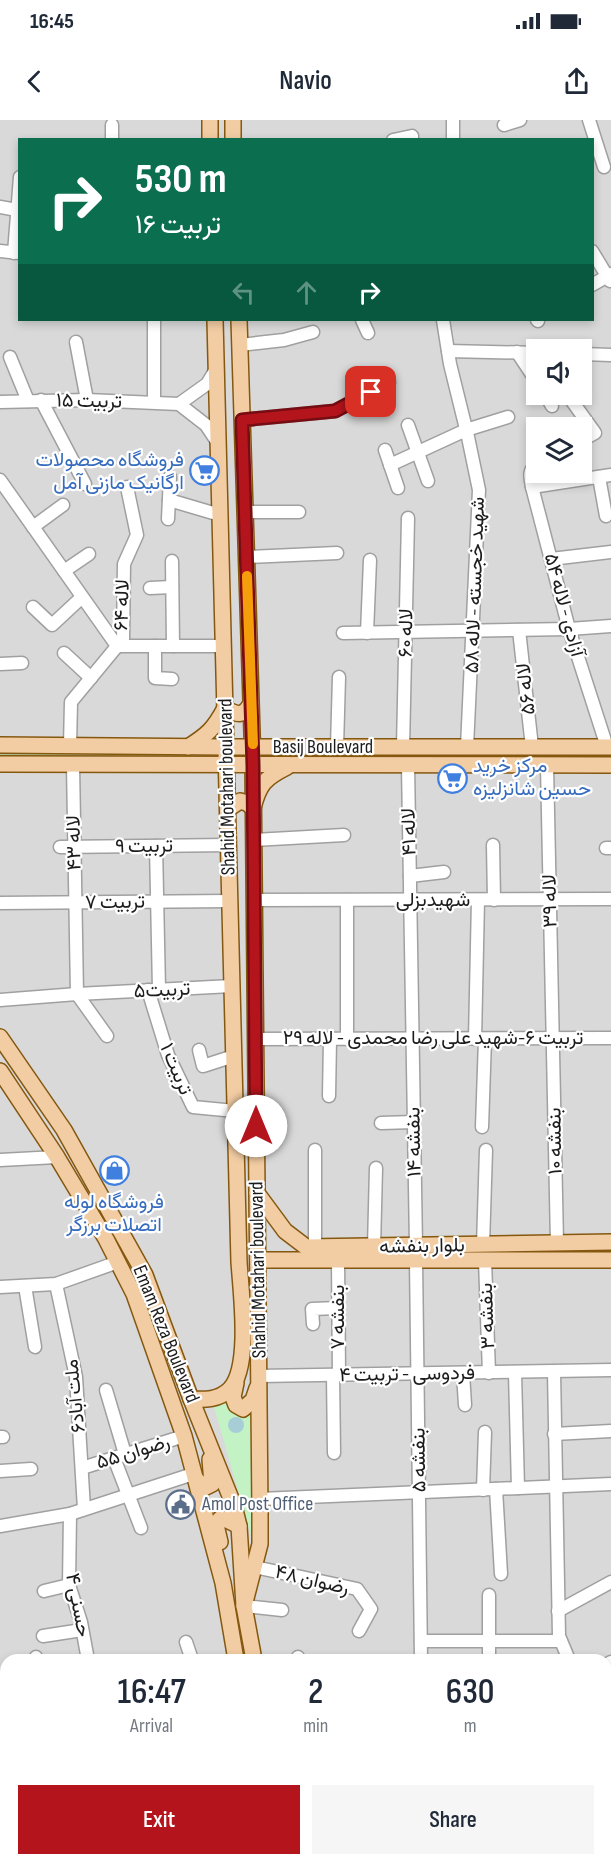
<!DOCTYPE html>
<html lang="en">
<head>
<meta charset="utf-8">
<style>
	body { margin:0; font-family:"Sofia Sans Condensed",Vazirmatn,sans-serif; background:#f6f6f7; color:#1f2937; height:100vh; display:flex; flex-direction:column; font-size:22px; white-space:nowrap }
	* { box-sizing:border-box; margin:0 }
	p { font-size:20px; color:#747a83 }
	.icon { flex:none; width:33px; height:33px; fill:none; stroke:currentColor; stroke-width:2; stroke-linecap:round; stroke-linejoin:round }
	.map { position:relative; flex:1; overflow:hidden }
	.drawer { position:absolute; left:0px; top:1534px; width:612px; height:212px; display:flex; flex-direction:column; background:#fff; border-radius:18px 18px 0 0; box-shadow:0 3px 9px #0003 }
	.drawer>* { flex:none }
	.hud { position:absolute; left:18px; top:18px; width:576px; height:183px; border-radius:0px; box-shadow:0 3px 9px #0003; background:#0b6e4f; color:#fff; overflow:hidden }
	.fabs { position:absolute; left:526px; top:219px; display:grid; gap:12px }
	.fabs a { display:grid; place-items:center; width:66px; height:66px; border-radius:0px; background:#fff; box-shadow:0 3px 9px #0003; font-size:30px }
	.pin { position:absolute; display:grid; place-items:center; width:51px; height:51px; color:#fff; margin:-26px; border-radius:12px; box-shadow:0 3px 9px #0006 }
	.me { position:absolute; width:66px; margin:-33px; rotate:0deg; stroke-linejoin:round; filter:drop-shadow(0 0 4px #0008) }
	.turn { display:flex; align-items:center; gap:21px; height:126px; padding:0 18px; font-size:27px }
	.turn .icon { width:78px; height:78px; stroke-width:2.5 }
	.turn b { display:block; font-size:42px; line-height:51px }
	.lanes { display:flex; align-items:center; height:57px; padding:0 18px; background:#0003; justify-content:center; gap:30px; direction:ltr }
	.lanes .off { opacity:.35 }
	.eta { display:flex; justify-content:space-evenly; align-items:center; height:102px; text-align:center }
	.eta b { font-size:36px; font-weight:600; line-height:42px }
	.primary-button { display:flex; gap:12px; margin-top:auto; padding:12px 18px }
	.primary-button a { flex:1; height:69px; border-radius:0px; background:#b4141c; color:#fff; font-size:24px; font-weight:600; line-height:69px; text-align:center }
	.primary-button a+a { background:#f6f6f7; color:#1f2937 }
	.status { display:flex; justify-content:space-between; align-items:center; height:42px; padding:0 30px; background:#fff; direction:ltr }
	.status svg { height:16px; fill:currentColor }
	header { display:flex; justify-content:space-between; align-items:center; height:78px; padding:0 18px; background:#fff; font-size:27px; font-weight:600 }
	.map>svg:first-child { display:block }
</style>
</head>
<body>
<div class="status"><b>16:45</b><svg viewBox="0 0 49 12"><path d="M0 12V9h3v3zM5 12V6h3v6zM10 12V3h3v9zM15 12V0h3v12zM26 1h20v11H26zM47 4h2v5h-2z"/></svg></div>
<header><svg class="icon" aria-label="back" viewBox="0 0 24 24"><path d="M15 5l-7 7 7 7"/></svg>Navio<svg class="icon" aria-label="share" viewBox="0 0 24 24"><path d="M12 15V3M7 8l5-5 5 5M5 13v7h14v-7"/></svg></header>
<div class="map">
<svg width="611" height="1745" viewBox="0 0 611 1745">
	<rect width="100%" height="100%" fill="#ece9e3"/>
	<!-- residential -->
	<path fill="#dad9d9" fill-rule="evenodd" d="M 0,0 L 611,0 L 611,1745 L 0,1745 ZM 20,20 L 592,20 L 592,200 L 20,200 ZM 537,230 L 582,230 L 582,274 L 537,274 ZM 537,308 L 582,308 L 582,352 L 537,352 ZM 6,1540 L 606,1540 L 606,1740 L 6,1740 Z"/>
	<!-- forest -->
	<polygon fill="#abc89c" points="0,630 191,632 190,636 0,636"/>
	<!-- park -->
	<polygon fill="#c3f3c5" points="231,1280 242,1293 252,1292 253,1422 214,1287"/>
	<!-- water -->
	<circle fill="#a7ced6" cx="236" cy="1305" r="8"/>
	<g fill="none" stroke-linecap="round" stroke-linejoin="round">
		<defs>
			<g id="minor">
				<polyline points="589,0 604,47"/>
				<polyline points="112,5 112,20"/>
				<polyline points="504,5 520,0"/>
				<polyline points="393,20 412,16 412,20"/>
				<polyline points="453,20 453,0"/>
				<polyline points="0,87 17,90"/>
				<polyline points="0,131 20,133"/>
				<polyline points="592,131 610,161"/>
				<polyline points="14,133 20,57"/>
				<polyline points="592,165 611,154"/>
				<polyline points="362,200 368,213"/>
				<polyline points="443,200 450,244 468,317 479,370 467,627"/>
				<polyline points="537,200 538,201"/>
				<polyline points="76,222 87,280"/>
				<polyline points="240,225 284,220 313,212"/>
				<polyline points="448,231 537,233"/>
				<polyline points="517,232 537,262"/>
				<polyline points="582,234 611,235"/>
				<polyline points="10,237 28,281"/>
				<polyline points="545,274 552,286"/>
				<polyline points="41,280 85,364"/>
				<polyline points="572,281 595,313 582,320"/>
				<polyline points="0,282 87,280 179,284 206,305 218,323"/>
				<polyline points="154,282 154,200"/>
				<polyline points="179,284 207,264 216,249"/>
				<polyline points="242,300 335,291 389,262"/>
				<polyline points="408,305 428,361"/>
				<polyline points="385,330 398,368"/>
				<path d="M 537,344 C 528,350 530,357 532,367 L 569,509 L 607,627"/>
				<polyline points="390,345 466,310 508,297"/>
				<polyline points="599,357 606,396"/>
				<polyline points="0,360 117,526 223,526"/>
				<polyline points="532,367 611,355"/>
				<polyline points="169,380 220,395"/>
				<polyline points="245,392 299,392"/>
				<polyline points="168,399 170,357"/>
				<polyline points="33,407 63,385"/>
				<polyline points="247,437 337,433"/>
				<polyline points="551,439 611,432"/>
				<polyline points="172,441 173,526"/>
				<polyline points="64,451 89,434"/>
				<polyline points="150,468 172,467"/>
				<polyline points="33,487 52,505 82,477"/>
				<polyline points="519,510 532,627"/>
				<polyline points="343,513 569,509 611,506"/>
				<polyline points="367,513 370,440"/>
				<polyline points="155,526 155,558 172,559"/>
				<polyline points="64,533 91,558"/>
				<polyline points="0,544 22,543"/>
				<polyline points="70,626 71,582 123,519 124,444 137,415 127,367"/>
				<polyline points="337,627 339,557"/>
				<polyline points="403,627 408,398"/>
				<polyline points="73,645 77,874 107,916"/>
				<polyline points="408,645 416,1126"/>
				<polyline points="547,645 557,1123"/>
				<polyline points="253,720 344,715"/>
				<polyline points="493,725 494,780"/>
				<polyline points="156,726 159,870"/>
				<polyline points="60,727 229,725"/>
				<polyline points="606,728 611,728"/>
				<polyline points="410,756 444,752"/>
				<polyline points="254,780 611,779"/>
				<polyline points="0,783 230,781"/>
				<polyline points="148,870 168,935 193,987 235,991"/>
				<polyline points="0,880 77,874 232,866"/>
				<polyline points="255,919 611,918"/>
				<polyline points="347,919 347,780"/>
				<polyline points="475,919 478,780"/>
				<polyline points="199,930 203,946 234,936"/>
				<polyline points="329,976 330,919"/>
				<polyline points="381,1003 414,1002"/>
				<polyline points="482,1007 485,919"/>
				<polyline points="315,1030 315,1128"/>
				<polyline points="0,1040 57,1037"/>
				<polyline points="483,1125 486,1030"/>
				<polyline points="374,1127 376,1048"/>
				<polyline points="338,1140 339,1255"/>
				<polyline points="416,1140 421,1540"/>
				<polyline points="485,1140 489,1253"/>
				<polyline points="56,1164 76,1257 84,1389"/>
				<polyline points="25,1166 35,1227"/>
				<polyline points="0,1167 56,1164 118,1142"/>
				<polyline points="313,1204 312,1189 338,1188"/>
				<polyline points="554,1252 559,1516 569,1540"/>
				<polyline points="463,1253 465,1285"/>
				<polyline points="515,1253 518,1368"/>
				<polyline points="333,1255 334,1333"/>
				<polyline points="259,1256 611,1250"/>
				<polyline points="106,1270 125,1334"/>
				<polyline points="554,1314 611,1311"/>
				<polyline points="0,1317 3,1317"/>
				<polyline points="114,1338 141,1408"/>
				<polyline points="82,1348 184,1316"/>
				<polyline points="0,1351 31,1349"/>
				<polyline points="496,1369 501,1454"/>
				<polyline points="483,1370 485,1312"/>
				<polyline points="260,1379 611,1364"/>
				<polyline points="70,1394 69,1465 81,1502 88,1540"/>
				<polyline points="0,1406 70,1394 193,1354"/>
				<polyline points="255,1447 357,1469 371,1489 359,1511"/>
				<polyline points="44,1471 69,1465"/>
				<polyline points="489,1475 489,1540"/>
				<polyline points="244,1486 282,1490"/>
				<polyline points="558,1491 611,1462"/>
				<polyline points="43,1516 82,1510"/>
				<polyline points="421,1521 561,1521"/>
				<polyline points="186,1522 192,1540"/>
				<polyline points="36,1537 36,1540"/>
				<polyline points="298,1540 298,1537"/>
				<polyline points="606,1545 611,1542"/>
				<polyline points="0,1589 6,1622"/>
				<polyline points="606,1593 611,1591"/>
				<polyline points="606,1653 609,1652 611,1655"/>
				<polyline points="0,1664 6,1659"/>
				<polyline points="0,1681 6,1682"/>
				<polyline points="606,1695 611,1692"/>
				<polyline points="86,1740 99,1743 115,1740"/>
				<polyline points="138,1740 139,1745"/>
				<polyline points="493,1740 497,1745"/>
				<polyline points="46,1745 51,1740"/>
				<polyline points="336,1745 344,1740"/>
				<polyline points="519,1745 527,1740"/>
			</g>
			<g id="major">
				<polyline points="210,0 210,20"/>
				<polyline points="233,0 233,20"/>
				<polyline points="239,200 253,645 260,1392 260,1424 244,1486"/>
				<polyline points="0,625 226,627 611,627"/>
				<path d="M 188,627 C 207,615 214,609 225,588 C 238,596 244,596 251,583"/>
				<polyline points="0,644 611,645"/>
				<path d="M 228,689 L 240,681 L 247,683 L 253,688 C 259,664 265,658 287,647"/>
				<polyline points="0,917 64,1010 145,1155 191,1279 234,1386 239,1406 244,1486 254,1540"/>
				<polyline points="0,951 57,1037 106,1119 134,1174 184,1316 223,1463 236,1540"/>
				<polyline points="257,1073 285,1111 306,1127 611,1122"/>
				<polyline points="258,1140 611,1140"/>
				<polyline points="236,1263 233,1277 236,1285 243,1289 253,1280 257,1268"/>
				<path d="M 191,1279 C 205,1280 219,1280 230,1269 C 251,1247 241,1172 239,1142 L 215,200"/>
				<polyline points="195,1358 204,1368 212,1364 210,1339"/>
				<polyline points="220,1422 216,1405 220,1399 225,1399 239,1406"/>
				<polyline points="253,1740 253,1745"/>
				<polyline points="266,1745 266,1740"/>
			</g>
		</defs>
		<!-- minor casing -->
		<use href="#minor" stroke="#a0a0a0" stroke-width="15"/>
		<!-- major casing -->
		<use href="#major" stroke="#85580f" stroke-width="18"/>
		<!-- minor -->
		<use href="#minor" stroke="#fff" stroke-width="12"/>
		<!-- major -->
		<use href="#major" stroke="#f2cca3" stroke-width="15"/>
	</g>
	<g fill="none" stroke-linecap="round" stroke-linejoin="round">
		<defs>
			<polyline id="route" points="256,1006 253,645 242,300 335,291 371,272"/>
		</defs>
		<!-- route casing -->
		<use href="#route" stroke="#750d12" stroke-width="15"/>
		<!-- route -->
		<use href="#route" stroke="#b4141c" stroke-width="10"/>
		<!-- slow -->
		<polyline stroke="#f59e0b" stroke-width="10" points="247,456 253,624"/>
	</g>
	<!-- icons -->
	<defs>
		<symbol id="supermarket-ring" viewBox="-11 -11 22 22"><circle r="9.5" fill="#fff" stroke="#3f7fe0" stroke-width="1.5"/><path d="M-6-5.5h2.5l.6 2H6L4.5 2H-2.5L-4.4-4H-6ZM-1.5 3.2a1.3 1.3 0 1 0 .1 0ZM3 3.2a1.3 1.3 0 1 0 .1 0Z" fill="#3f7fe0"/></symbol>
		<symbol id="shop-ring" viewBox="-11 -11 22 22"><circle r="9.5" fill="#fff" stroke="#3f7fe0" stroke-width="1.5"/><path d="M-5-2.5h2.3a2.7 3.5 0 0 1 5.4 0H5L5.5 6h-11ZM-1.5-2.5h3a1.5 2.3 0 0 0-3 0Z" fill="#3f7fe0"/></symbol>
		<symbol id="civic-ring" viewBox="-11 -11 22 22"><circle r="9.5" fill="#fff" stroke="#5c6f8a" stroke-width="1.5"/><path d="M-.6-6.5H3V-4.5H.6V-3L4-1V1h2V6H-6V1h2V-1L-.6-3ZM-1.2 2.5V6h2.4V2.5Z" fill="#5c6f8a"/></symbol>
	</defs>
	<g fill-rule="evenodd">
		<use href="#supermarket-ring" x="188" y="334" width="33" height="33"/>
		<use href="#supermarket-ring" x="436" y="642" width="33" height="33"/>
		<use href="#shop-ring" x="98" y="1034" width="33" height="33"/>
		<use href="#civic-ring" x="164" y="1368" width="33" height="33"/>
	</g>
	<g text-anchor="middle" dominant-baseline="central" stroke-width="4.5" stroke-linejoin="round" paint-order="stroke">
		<!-- street labels -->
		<g font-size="20" fill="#1c1c1c" stroke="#fff">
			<text transform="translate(89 281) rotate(1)">تربیت ۱۵</text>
			<text transform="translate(475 465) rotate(-88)">شهید خجسته - لاله ۵۸</text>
			<text transform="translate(122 485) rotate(-88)">لاله ۶۴</text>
			<text transform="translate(564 485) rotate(75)">آزادی - لاله ۵۴</text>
			<text transform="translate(406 513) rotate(-89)">لاله ۶۰</text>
			<text transform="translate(526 569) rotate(-96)">لاله ۵۶</text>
			<text x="323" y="627">Basij Boulevard</text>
			<text transform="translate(227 667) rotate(-91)">Shahid Motahari boulevard</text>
			<text transform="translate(409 712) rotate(-91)">لاله ۴۱</text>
			<text transform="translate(74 723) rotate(-91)">لاله ۴۳</text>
			<text transform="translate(144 726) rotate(-1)">تربیت ۹</text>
			<text x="433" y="780">شهیدبزلی</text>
			<text transform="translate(550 781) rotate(-91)">لاله ۳۹</text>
			<text transform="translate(115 782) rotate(-1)">تربیت ۷</text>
			<text transform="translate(162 870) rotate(-3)">تربیت۵</text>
			<text x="433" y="918">تربیت ۶-شهید علی رضا محمدی - لاله ۲۹</text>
			<text transform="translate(176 949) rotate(67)">تربیت ۱</text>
			<text transform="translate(555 1021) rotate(-91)">بنفشه ۱۰</text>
			<text transform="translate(414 1022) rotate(-91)">بنفشه ۱۴</text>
			<text transform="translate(422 1126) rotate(-1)">بلوار بنفشه</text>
			<text transform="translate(258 1150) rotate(-91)">Shahid Motahari boulevard</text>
			<text transform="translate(487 1196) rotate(-92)">بنفشه ۳</text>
			<text transform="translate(338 1197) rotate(-90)">بنفشه ۷</text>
			<text transform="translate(166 1214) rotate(68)">Emam Reza Boulevard</text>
			<text transform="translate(407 1254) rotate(-1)">فردوسی - تربیت ۴</text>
			<text transform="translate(75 1276) rotate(-96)">ملت آباد۶</text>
			<text transform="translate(133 1332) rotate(-17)">رضوان ۵۵</text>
			<text transform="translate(419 1340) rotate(-91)">بنفشه ۵</text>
			<text transform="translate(312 1460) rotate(13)">رضوان ۴۸</text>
			<text transform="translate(78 1485) rotate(79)">حسنی ۴</text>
		</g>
		<!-- shop labels -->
		<g font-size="20" fill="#366cbe" stroke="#fff" text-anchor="end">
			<text x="184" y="340">فروشگاه محصولات<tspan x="184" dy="23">ارگانیک مازنی آمل</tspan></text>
			<text x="473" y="646" text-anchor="start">مرکز خرید<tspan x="473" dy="23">حسین شانزلیزه</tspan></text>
			<text x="114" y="1082" text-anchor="middle">فروشگاه لوله<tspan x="114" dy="23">اتصلات برزگر</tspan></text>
		</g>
		<!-- service labels -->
		<g font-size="20" fill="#4e5e75" stroke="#fff" text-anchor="start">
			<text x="202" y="1384">Amol Post Office</text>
		</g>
	</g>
</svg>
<div class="fabs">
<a><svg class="icon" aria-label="sound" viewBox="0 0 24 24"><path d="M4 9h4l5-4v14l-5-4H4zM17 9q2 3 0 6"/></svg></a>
<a><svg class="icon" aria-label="layers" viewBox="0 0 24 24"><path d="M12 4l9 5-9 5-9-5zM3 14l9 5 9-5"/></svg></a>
</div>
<div class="pin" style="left:371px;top:272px;background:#d93025"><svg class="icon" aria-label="arrive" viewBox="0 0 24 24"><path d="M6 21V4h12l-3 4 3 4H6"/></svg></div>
<svg class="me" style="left:256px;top:1006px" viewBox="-20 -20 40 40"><circle r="19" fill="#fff"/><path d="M0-13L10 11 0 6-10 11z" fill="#b4141c"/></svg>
<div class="hud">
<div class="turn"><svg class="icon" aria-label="right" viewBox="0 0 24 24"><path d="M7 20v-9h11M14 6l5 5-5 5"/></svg><div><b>530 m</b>تربیت ۱۶</div></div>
<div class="lanes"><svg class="icon off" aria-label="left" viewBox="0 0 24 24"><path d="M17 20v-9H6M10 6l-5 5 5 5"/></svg><svg class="icon off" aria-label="ahead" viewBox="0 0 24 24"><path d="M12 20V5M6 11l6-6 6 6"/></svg><svg class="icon" aria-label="right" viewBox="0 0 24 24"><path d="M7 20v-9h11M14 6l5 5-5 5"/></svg></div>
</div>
<section class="drawer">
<div class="eta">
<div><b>16:47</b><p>Arrival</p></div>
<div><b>2</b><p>min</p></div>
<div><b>630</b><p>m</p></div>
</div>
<div class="primary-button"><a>Exit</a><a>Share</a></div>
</section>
</div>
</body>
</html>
